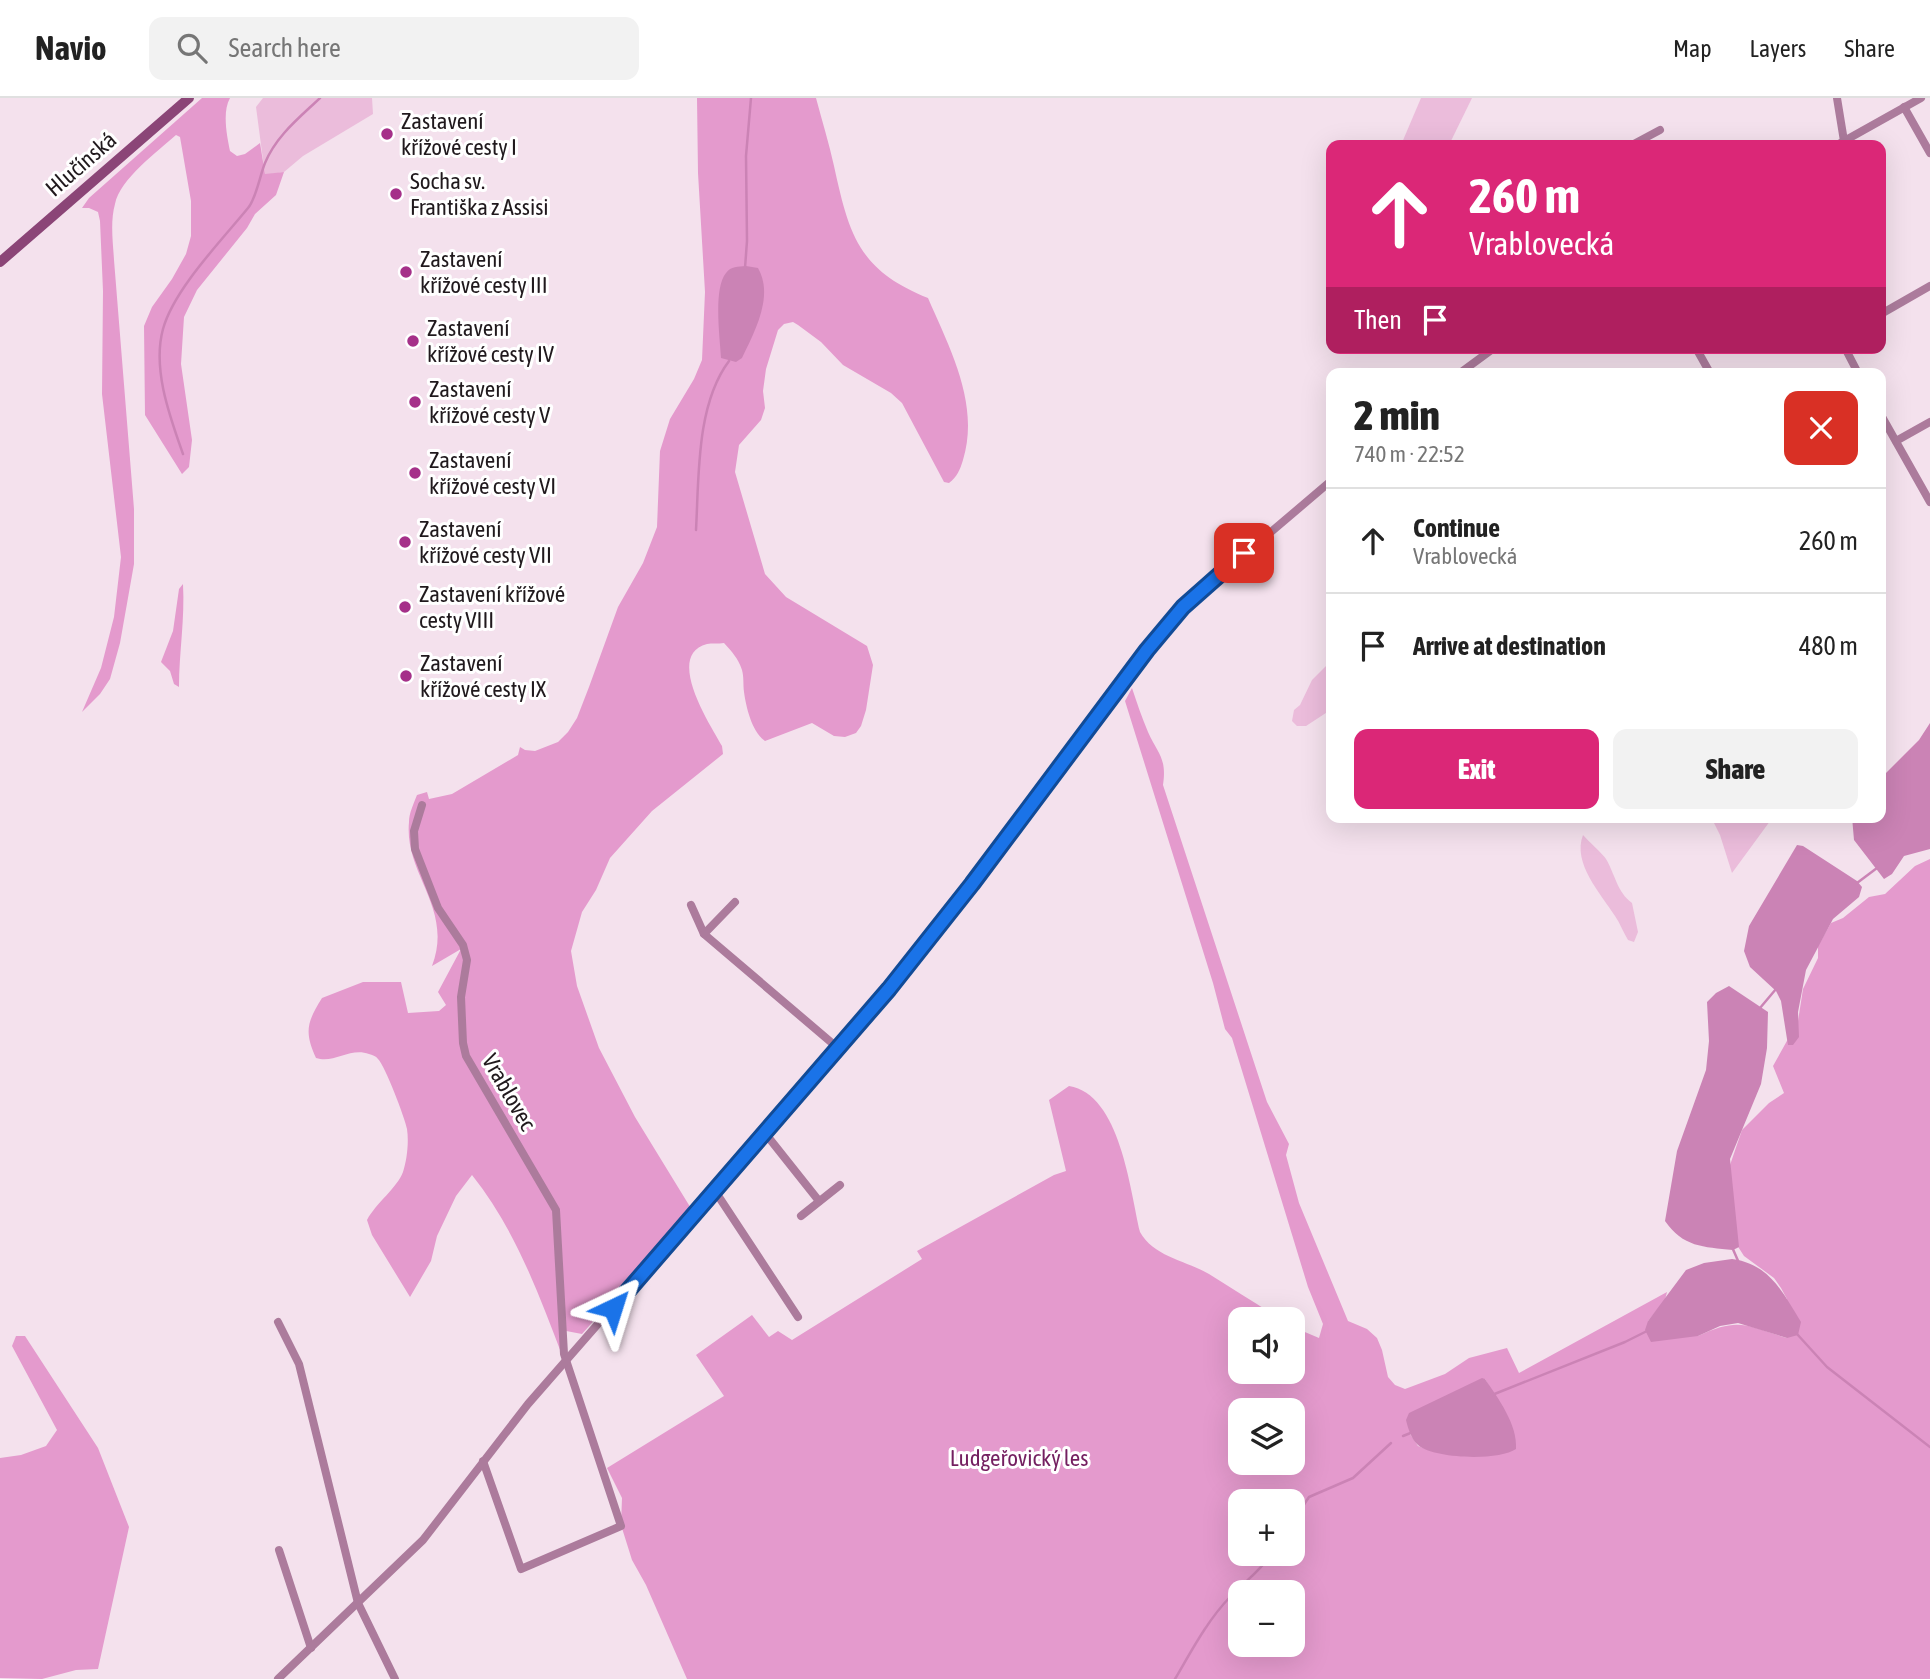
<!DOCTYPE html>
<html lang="en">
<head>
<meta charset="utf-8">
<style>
	body { margin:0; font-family:"Asap Condensed",sans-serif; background:#f2f2f2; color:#222; height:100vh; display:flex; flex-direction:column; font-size:26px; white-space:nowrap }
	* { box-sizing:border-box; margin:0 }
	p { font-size:23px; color:#767676 }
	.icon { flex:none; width:38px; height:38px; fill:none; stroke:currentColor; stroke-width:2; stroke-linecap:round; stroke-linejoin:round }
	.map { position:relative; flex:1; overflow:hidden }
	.side { position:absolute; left:1326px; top:270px; width:560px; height:455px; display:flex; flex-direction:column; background:#fff; border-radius:14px; box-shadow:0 7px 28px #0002 }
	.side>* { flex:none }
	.guide { position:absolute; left:1326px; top:42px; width:560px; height:214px; border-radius:14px; box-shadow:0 7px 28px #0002; background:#db2777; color:#fff; overflow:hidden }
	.fabs { position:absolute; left:1228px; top:1209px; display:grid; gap:14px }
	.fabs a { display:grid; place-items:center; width:77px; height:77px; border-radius:14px; background:#fff; box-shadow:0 7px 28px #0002; font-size:35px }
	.pin { position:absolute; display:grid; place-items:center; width:60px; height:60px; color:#fff; margin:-30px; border-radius:14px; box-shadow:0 4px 10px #0006 }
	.me { position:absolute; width:77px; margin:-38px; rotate:41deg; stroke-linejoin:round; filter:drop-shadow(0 0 5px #0008) }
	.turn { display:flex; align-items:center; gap:24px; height:147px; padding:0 28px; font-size:32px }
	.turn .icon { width:91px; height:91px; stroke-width:2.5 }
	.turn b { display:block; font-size:49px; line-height:60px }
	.then { display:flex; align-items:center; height:66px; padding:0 28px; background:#0003; gap:14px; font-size:26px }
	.round { display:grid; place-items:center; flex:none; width:74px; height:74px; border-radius:14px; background:#f2f2f2 }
	.headline { display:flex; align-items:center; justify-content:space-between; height:119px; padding:0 28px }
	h1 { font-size:42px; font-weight:800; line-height:52px }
	.primary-button { display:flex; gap:14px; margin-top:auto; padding:14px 28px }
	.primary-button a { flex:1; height:80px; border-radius:14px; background:#db2777; color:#fff; font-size:28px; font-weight:800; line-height:80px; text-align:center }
	.primary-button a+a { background:#f2f2f2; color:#222 }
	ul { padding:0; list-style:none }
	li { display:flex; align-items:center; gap:21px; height:105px; padding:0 28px; border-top:2px solid #e0e0e0 }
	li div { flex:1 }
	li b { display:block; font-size:26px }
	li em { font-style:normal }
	header { display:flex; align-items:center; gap:42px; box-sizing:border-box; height:98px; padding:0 35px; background:#fff; border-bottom:2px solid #e0e0e0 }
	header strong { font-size:33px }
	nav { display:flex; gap:38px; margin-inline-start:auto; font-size:24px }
	.search { width:490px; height:63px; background:#f2f2f2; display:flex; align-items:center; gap:18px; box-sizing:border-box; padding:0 24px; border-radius:14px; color:#767676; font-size:26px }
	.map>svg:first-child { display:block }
</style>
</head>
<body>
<header>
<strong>Navio</strong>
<div class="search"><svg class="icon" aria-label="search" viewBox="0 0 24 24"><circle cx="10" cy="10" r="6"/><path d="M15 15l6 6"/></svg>Search here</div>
<nav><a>Map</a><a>Layers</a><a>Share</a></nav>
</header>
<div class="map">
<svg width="1930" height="1581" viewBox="0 0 1930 1581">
	<rect width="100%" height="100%" fill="#f4e1ed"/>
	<!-- green -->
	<g fill="#ebbcdb">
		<polygon points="263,0 372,0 373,16 303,58 284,74 265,77 256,9"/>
		<polygon points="1421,0 1472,0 1449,47 1401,47"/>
		<polygon points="1332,562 1332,611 1306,628 1297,628 1292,623 1294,612 1300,607 1312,582"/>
		<polygon points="1711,719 1773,719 1732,775 1720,737"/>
		<path d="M 1583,737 C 1589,744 1603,756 1606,761 C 1615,776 1617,794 1632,805 L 1638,834 L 1634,844 L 1628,842 C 1623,834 1620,825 1615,818 C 1601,796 1572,765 1583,737 Z"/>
	</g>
	<!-- forest -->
	<g fill="#e49acd" fill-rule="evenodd">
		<path d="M 202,0 L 230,0 C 222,14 227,38 230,53 L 237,58 L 245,56 L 260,45 L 265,76 L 284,74 L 276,97 L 255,116 L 247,130 L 197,192 L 184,219 L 181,266 L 192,342 L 189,369 L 182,376 L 145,317 L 144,228 L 152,209 L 172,181 L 186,156 L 191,138 L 191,103 L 180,39 L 176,37 C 157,54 120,81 115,106 C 110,124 113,144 114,162 L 134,411 L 134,466 L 120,545 L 110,581 L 100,596 L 82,614 L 101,570 L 114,519 L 121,459 L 102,296 L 103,193 L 100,123 L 98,114 L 89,110 L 82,110 L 89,100 Z"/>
		<path d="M 697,0 L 816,0 C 822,23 829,45 834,68 C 849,136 858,172 928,200 C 950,251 980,306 963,362 C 960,372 957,379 949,385 L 944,384 L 902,305 L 891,295 L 843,267 L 821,244 L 798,227 L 793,224 L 784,226 L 778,232 L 766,271 L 763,293 L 765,310 L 761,322 L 739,347 L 735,374 L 765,476 L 786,499 L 867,548 L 873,567 L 866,612 L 861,628 L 856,635 L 845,639 L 834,638 L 812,625 L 765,643 C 752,634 746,609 744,594 C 743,586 744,579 742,572 C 738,560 732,554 724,545 C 718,546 712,545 707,546 C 664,557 711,628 722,648 L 723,656 L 652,713 L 610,760 L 596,792 L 582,814 L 571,853 L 577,888 L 599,950 L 635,1019 L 692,1112 L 582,1236 L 561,1232 L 562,1257 C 538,1194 515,1131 472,1077 L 456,1098 L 437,1138 L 431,1163 L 410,1199 L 372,1137 L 367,1122 C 376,1105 397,1090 403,1074 C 407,1062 409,1044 407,1031 C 405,1020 385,968 378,961 C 376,958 372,957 369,956 C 350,949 334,966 316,960 C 304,934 307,924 322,900 L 363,884 L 401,884 L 408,915 L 439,913 L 446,907 L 438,894 L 461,851 L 432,868 C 454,810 404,777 409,724 C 409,715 414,705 417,697 L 427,694 L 429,701 L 452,696 L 518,657 L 520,649 L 525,652 L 535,653 L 558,644 L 568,634 L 577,620 L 589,589 L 618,509 L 643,465 L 657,429 L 660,353 L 670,321 L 694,281 L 702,262 L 705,194 L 698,75 Z"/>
		<path d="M 183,486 C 185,521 179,555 179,589 L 174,586 L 170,573 L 161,564 L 173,533 L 179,491 Z"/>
		<path d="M 1132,590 C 1137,605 1142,620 1148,634 C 1158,656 1167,660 1163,687 L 1267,1004 L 1289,1046 L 1286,1057 L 1299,1105 L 1348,1223 L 1367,1231 L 1377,1240 L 1382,1252 L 1388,1279 L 1395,1287 L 1405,1291 L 1445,1276 L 1469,1260 L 1507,1250 L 1519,1275 L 1667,1194 L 1665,1202 L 1648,1223 L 1698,1238 C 1739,1219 1745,1227 1787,1240 L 1787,1201 L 1781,1190 L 1774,1180 L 1744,1158 L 1735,1144 L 1730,1067 L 1742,1032 L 1769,1005 L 1784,995 L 1773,968 L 1798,923 L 1803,891 L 1818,860 L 1818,848 L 1831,825 L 1843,820 L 1869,799 L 1885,796 L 1915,768 L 1930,761 L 1930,1581 L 687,1581 L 646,1487 L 632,1462 L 621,1427 L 622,1400 L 607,1370 L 724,1298 L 696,1257 L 752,1217 L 769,1239 L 778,1233 L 792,1242 L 922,1161 L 917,1153 L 1054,1077 L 1066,1073 L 1049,1002 L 1069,988 C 1120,996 1130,1091 1140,1134 C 1154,1159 1185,1162 1209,1176 C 1233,1191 1257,1206 1280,1221 L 1241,1222 L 1241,1274 L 1293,1274 L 1293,1229 L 1319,1240 L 1323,1226 L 1308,1189 L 1232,940 L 1225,931 L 1213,885 L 1125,603 ZM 1485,1281 L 1508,1321 L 1429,1352 L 1418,1348 L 1410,1336 ZM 1241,1312 L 1293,1312 L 1293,1365 L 1241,1365 ZM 1241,1404 L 1293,1404 L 1293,1456 L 1241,1456 ZM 1241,1494 L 1293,1494 L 1293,1547 L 1241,1547 Z"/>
		<polygon points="16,1238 25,1238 98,1350 129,1429 98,1571 76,1572 42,1581 0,1580 0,1360 21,1357 46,1348 57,1332 12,1248"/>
	</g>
	<!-- water -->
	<g fill="#cb83b5">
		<path d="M 746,168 L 758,170 C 774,198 755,233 742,260 L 736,264 L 721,260 C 720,240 713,191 726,175 C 731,168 738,169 746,168 Z"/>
		<polygon points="1930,625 1930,751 1904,758 1892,776 1884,781 1854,742 1852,719 1881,719 1881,680 1919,642"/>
		<polygon points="1797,747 1803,748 1857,783 1862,789 1859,799 1833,821 1806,872 1798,914 1799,939 1793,947 1788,947 1787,941 1781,903 1776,893 1750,869 1744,853 1749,828"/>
		<path d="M 1729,888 L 1768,914 L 1767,950 L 1761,986 L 1730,1061 L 1739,1149 L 1733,1152 C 1703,1149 1683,1149 1665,1123 L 1677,1053 L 1706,972 L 1709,943 L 1707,904 L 1716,895 Z"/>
		<path d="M 1732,1161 C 1770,1166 1783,1195 1801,1224 L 1798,1237 L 1787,1240 L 1738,1225 L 1720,1228 L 1698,1238 L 1651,1244 L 1645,1232 L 1648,1223 L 1686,1172 L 1704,1165 Z"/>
		<path d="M 1482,1280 L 1485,1281 C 1498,1300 1518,1327 1516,1351 C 1499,1363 1434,1361 1418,1347 C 1411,1341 1408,1330 1406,1322 L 1409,1315 Z"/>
	</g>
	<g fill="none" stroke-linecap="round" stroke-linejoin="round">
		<!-- stream -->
		<g stroke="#cb83b5" stroke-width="2.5">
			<polyline points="745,170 747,143 746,58 751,0"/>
			<path d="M 183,356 C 170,319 152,271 163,231 C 174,191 222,142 248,110 C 256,101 260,77 265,65 C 276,38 299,20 320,0"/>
			<path d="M 696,432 C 699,379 696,307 729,263"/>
			<polyline points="1857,785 1877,770"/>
			<polyline points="1760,910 1776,891"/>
			<polyline points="1732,1149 1739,1165"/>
			<polyline points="1797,1236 1827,1269 1930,1349"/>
			<polyline points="1492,1297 1625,1244 1647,1233"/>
			<polyline points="1403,1338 1413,1334"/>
			<polyline points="1293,1423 1309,1399 1353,1380 1391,1345"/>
			<path d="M 1175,1581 C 1192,1552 1207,1523 1230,1499 C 1244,1484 1260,1474 1271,1456"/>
		</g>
		<!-- street -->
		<g stroke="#ac7b9c" stroke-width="8">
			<polyline points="1837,0 1844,43"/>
			<polyline points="1904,9 1930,55"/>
			<polyline points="1632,47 1660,32"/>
			<polyline points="1837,47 1921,0"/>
			<polyline points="1881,216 1930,188"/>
			<polyline points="1696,250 1710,275"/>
			<polyline points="1845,250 1858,275"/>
			<polyline points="1460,275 1494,250"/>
			<polyline points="1881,317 1930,404"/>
			<polyline points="1896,343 1930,324"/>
			<polyline points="422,707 414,733 415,751 438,810 463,847 467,862 461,899 463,945 466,958 556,1112 564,1256 621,1428 521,1471 483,1363"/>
			<polyline points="691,807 704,836 839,951"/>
			<polyline points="704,836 735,804"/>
			<polyline points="765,1035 819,1103"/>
			<polyline points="715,1093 798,1219"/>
			<polyline points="801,1118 840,1087"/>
			<polyline points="278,1224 299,1266 358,1505 395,1581"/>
			<polyline points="279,1452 311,1550"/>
			<polyline points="278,1581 423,1442 528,1306 861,925 972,786 1147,552 1183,509 1332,382"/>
		</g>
		<!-- secondary -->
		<polyline stroke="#8b4577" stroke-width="10" points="0,164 189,0"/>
	</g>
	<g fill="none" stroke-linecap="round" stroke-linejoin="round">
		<defs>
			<polyline id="route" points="613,1210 889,891 972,786 1147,552 1183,509 1244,455"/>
		</defs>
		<!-- route casing -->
		<use href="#route" stroke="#114b97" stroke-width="18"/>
		<!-- route -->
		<use href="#route" stroke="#1a73e8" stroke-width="12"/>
	</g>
	<!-- markers -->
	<g fill="#a53089" stroke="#fff" stroke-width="2.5">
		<circle cx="387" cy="36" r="7"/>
		<circle cx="396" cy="96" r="7"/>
		<circle cx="406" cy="174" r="7"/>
		<circle cx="413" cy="243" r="7"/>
		<circle cx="415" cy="304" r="7"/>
		<circle cx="415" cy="375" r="7"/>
		<circle cx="405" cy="444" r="7"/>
		<circle cx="405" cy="509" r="7"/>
		<circle cx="406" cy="578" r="7"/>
	</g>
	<g text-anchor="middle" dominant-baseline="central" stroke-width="6" stroke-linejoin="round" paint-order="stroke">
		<!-- poi labels -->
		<g font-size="23" fill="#20191d" stroke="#fff" text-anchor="start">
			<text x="401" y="23">Zastavení<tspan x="401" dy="26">křížové cesty I</tspan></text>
			<text x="410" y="83">Socha sv.<tspan x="410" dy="26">Františka z Assisi</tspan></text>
			<text x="420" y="161">Zastavení<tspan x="420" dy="26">křížové cesty III</tspan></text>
			<text x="427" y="230">Zastavení<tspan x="427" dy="26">křížové cesty IV</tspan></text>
			<text x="429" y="291">Zastavení<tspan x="429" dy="26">křížové cesty V</tspan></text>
			<text x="429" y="362">Zastavení<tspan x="429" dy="26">křížové cesty VI</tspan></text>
			<text x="419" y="431">Zastavení<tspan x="419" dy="26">křížové cesty VII</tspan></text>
			<text x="419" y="496">Zastavení křížové<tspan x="419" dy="26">cesty VIII</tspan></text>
			<text x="420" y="565">Zastavení<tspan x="420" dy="26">křížové cesty IX</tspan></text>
		</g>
		<!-- street labels -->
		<g font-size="23" fill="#20191d" stroke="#fff">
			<text transform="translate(81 66) rotate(-41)">Hlučínská</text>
			<text transform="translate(509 994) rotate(60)">Vrablovec</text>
		</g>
		<!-- park labels -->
		<g font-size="23" fill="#741f60" stroke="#fff">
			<text x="1019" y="1360">Ludgeřovický les</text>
		</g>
	</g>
</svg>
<div class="fabs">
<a><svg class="icon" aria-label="sound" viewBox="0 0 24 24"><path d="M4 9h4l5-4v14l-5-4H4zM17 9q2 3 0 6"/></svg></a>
<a><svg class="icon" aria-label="layers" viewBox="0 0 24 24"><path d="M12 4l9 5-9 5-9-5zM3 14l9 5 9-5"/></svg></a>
<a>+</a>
<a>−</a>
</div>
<div class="pin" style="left:1244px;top:455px;background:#d93025"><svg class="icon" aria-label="arrive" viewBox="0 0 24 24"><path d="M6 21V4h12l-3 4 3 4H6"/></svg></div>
<svg class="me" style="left:613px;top:1210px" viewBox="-20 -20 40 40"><path d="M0-17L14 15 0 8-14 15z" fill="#1a73e8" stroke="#fff" stroke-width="4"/></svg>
<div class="guide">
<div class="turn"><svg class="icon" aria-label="ahead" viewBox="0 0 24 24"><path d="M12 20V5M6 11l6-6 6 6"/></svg><div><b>260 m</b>Vrablovecká</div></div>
<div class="then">Then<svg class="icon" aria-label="arrive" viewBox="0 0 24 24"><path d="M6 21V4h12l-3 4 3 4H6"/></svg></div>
</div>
<section class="side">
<div class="headline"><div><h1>2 min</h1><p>740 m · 22:52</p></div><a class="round" style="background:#d93025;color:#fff"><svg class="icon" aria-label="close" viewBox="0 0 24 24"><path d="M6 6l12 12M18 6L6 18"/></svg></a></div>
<ul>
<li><svg class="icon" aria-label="ahead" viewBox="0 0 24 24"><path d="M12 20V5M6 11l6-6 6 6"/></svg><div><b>Continue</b><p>Vrablovecká</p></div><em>260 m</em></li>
<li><svg class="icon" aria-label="arrive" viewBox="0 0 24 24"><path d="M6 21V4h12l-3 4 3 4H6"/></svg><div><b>Arrive at destination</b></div><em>480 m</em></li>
</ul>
<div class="primary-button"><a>Exit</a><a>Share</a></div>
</section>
</div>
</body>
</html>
